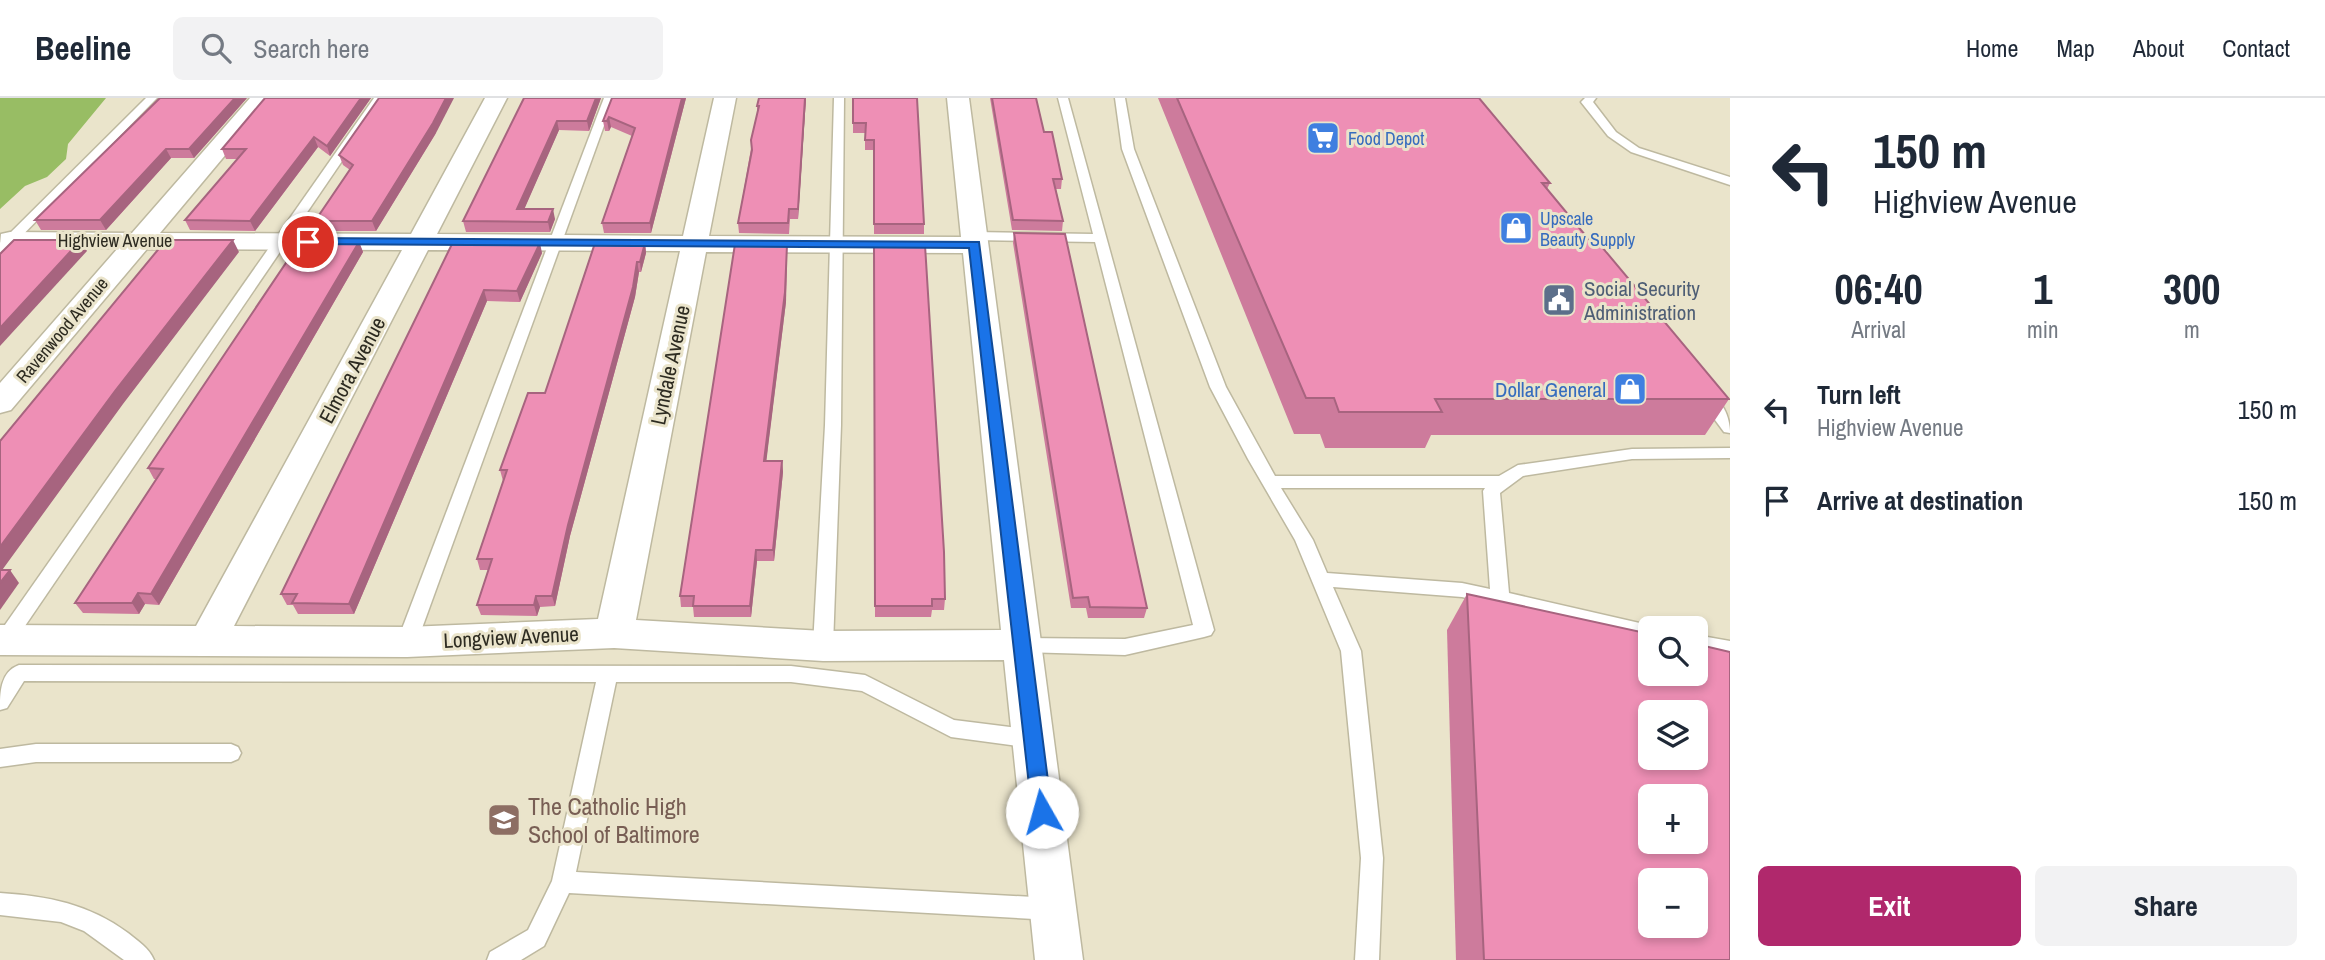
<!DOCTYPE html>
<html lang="en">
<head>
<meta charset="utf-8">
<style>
	body { margin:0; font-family:"Archivo Narrow",sans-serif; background:#f2f2f3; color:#1f2937; height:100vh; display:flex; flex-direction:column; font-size:26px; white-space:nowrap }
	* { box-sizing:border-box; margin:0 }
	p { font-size:23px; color:#747a83 }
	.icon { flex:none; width:38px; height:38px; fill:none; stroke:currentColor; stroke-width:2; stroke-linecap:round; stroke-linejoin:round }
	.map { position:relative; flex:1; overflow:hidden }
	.panel { display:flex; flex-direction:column; background:#fff; width:595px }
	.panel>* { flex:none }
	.banner { background:#fff; color:#1f2937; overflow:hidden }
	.controls { position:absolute; left:1638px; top:518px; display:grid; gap:14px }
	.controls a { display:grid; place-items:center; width:70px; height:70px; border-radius:10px; background:#fff; box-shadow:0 4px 10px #0003; font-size:35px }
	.pin { position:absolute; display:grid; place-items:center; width:60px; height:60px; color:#fff; margin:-30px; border:4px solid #fff; border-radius:50%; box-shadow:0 2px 7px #0007 }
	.me { position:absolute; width:77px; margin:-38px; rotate:353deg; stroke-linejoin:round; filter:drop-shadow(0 0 5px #0008) }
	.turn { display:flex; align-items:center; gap:24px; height:147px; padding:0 28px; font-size:32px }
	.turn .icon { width:91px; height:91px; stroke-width:2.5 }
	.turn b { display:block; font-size:49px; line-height:60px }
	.eta { display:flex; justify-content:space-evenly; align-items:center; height:119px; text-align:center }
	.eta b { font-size:42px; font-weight:700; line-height:49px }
	.cta { display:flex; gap:14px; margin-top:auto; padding:14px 28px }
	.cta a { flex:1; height:80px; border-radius:10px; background:#b0286c; color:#fff; font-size:28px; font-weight:700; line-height:80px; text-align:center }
	.cta a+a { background:#f2f2f3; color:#1f2937 }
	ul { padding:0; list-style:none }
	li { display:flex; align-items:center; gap:21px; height:91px; padding:0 28px }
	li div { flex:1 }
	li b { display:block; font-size:26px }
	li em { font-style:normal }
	header { display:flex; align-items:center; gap:42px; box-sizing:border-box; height:98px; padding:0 35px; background:#fff; border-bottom:2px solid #e0e1e3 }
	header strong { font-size:33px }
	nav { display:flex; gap:38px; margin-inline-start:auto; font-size:24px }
	.search { width:490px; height:63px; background:#f2f2f3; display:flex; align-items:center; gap:18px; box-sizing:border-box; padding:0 24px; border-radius:10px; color:#747a83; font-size:26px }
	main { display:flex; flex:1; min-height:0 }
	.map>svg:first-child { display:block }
</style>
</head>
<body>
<header>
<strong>Beeline</strong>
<div class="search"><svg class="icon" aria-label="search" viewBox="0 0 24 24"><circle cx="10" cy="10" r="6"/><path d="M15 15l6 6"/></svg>Search here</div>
<nav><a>Home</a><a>Map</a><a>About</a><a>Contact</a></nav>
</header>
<main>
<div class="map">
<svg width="1730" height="862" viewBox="0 0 1730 862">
	<rect width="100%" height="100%" fill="#eae4cb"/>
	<!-- forest -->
	<polygon fill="#98bd64" points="0,0 106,0 68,46 66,61 47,79 25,88 0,111"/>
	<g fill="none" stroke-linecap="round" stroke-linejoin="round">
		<defs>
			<g id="service">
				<polygon points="146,0 157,0 5,155 0,156 0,145"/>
				<polygon points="374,0 385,0 12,547 0,548 0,534"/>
				<polygon points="604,0 614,0 417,544 414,549 407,551 400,549 397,544"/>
				<polygon points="834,0 844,0 841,327 833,548 830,553 823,556 816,553 813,548 825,327"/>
				<polygon points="1058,0 1068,0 1214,532 1211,537 1204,539 1125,557 1022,554 1015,552 1012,547 1015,542 1022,540 1125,541 1193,527 1095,144 974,142 967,138 974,134 1093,136"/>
				<path d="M 1115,0 L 1125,0 L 1134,51 L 1226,289 L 1275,378 L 1499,378 L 1518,367 L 1632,351 L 1730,350 L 1730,360 L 1632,361 L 1523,378 L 1500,395 L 1509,495 L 1657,529 L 1650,530 L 1650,541 L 1462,499 L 1333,489 L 1361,553 L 1383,760 L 1379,862 L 1355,862 L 1361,760 L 1341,553 L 1295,442 L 1248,361 L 1210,289 L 1122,51 ZM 1281,390 L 1485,390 L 1483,393 L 1490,491 L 1462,485 L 1327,475 L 1313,442 Z"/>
				<polygon points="1585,0 1596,0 1593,4 1616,34 1639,50 1730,79 1730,87 1631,54 1608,38 1581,4"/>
				<path d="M 1706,294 C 1722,300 1730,319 1730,335 L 1724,334 L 1698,299 Z"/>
				<polygon points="1696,537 1730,543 1730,559 1696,551"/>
				<path d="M 19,567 L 791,568 L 865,577 L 954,622 L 1033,632 L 1040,635 L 1043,641 L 1040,647 L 1033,650 L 951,639 L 862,593 L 791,584 L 616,584 L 576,774 L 1052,800 L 1060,803 L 1064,811 L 1060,819 L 1052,822 L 569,795 L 544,848 L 521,862 L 487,862 L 490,854 L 528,832 L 552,783 L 596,584 L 24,583 L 7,610 L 0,612 C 0,595 0,574 19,567 Z"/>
				<polygon points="36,646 231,646 238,649 241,655 238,661 231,664 36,664 0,669 0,651"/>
				<path d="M 0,795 C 48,798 89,806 128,835 C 138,843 149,850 154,862 L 124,862 L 84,833 L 61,824 L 0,817 Z"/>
			</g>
			<path id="minor" d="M 250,0 L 273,0 L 160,135 L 411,136 L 485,0 L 507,0 L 437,136 L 683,138 L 714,0 L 736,0 L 709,138 L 961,139 L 947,0 L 969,0 L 1083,862 L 1035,862 L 1004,562 L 823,563 L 614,550 L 407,559 L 0,557 L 0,527 L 196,528 L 402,152 L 147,151 L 11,312 L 0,315 L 0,285 L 118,150 L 10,150 L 0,147 L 1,136 L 10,134 L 132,135 ZM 428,152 L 680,153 L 598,521 L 407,529 L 234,528 ZM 706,154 L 963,155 L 1001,532 L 823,533 L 636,522 Z"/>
		</defs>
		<!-- service casing -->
		<use href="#service" stroke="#beb9a0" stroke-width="3"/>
		<!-- minor casing -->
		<use href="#minor" stroke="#beb9a0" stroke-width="3"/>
		<!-- service -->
		<use href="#service" fill="#fff" fill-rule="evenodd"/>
		<!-- minor -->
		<use href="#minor" fill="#fff" fill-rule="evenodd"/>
	</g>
	<!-- wall -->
	<g fill="#cd7b9c">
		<polygon points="247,0 194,60 171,60 106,132 41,132 35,122"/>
		<polygon points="265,0 371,0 330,58 318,49 255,133 190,132 185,122 238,61 226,61 222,51"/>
		<polygon points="524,0 601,0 589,33 559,32 524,111 555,121 550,134 466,134 463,123"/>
		<polygon points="612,0 686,0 651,135 604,135 602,125 632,38 611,29 609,33 605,33 603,23"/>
		<polygon points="806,0 798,121 790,121 789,136 739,135 738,125 757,16 757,8"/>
		<polygon points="853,0 924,126 924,136 874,136 874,52 865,52 865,35 853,35"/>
		<polygon points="990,0 1036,0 1044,34 1062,81 1061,91 1056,91 1063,123 1062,133 1012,132"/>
		<polygon points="1158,0 1479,0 1550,85 1547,91 1595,149 1729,301 1705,337 1431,337 1425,350 1325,350 1320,336 1294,336"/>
		<polygon points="436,35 376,133 319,133 315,123 350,72 343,67 339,57"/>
		<polygon points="1014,135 1147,510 1144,520 1088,520 1086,510 1071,510 1013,145"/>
		<polygon points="359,144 363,154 159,507 145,506 139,516 83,515 75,505 156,381 154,381 148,370"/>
		<polygon points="453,144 542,155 520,204 487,203 354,516 298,516 293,507 287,507 281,496"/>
		<polygon points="645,145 646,155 641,174 639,174 635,199 570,438 555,508 540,509 537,518 481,517 477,507 488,472 480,472 477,461 503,383 500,372 545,295"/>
		<polygon points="787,147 786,204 766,363 782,363 783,374 774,463 757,463 751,519 694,519 693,509 681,509 680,498"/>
		<polygon points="874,147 945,501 944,512 932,512 931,519 875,519"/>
		<polygon points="1467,496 1730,862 1456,862 1447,532"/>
	</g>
	<!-- shaded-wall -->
	<g fill="#a7647f">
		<polygon points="235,0 247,0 194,60 189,51"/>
		<polygon points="361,0 371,0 330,58 327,48"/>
		<polygon points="446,0 454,0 436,35 376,133 372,123"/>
		<polygon points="596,0 601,0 589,33 587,23"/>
		<polygon points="682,0 686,0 651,135 650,125"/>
		<polygon points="805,0 806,0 798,121 798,111"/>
		<polygon points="609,19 611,29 609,33 607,23"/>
		<polygon points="557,23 559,32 520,121 517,111"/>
		<polygon points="314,39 318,49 255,133 250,123"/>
		<polygon points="166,51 171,60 106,132 100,122"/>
		<polygon points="553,111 555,121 550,134 548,124"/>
		<polygon points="81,142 87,153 0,248 0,230"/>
		<polygon points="233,142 239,154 123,306 0,475 0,449 115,293"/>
		<polygon points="359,144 363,154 159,507 151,496"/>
		<polygon points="540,145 542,155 520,204 517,193"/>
		<polygon points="645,145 646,155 641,174 640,164"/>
		<polygon points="787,147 786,204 765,374 764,363"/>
		<polygon points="637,164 639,174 635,199 570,438 555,508 552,498 568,427"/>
		<polygon points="484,192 487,203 354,516 349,506"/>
		<polygon points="782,363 783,374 774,463 773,452"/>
		<polygon points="756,452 757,463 751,519 750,508"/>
		<polygon points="10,472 19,485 0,512 0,485"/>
		<polygon points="138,495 145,506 139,516 132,505"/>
		<polygon points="536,498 540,509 537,518 534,507"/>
	</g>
	<!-- building -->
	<g fill="#ee8fb5" stroke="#a7647f" stroke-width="2" fill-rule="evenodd">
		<polygon points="160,0 235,0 189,51 166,51 100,122 35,122"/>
		<polygon points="265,0 361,0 327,48 314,39 250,123 185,122 246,51 222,51"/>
		<polygon points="379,0 446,0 433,25 372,123 315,123 353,67 339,57"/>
		<polygon points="524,0 596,0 587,23 557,23 517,111 553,111 548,124 463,123"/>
		<polygon points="612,0 682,0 650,125 602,125 635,30 609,19 607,23 603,23"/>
		<polygon points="759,0 805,0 798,111 789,111 788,125 738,125 752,52 751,42 759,8 757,8"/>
		<polygon points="853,0 917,0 924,126 874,126 874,42 865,42 866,25 853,25"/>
		<polygon points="992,0 1036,0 1044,34 1052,34 1062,81 1053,81 1063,123 1013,122"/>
		<polygon points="1177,0 1479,0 1550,85 1542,85 1595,149 1602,149 1729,301 1435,301 1442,314 1339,314 1334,300 1306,300"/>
		<polygon points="1014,135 1065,136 1147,510 1090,509 1088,499 1073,500"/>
		<polygon points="14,142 81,142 0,230 0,156"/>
		<polygon points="166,142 233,142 115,293 0,449 0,343"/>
		<polygon points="300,144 359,144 151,496 138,495 132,505 75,505 163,371 148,370"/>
		<polygon points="453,144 540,145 517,193 484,192 349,506 292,505 297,496 281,496"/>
		<polygon points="595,145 645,145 640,164 637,164 633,189 568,427 552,498 536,498 534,507 477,507 492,461 477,461 507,372 500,372 528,295 545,295"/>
		<polygon points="735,146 787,147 785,194 764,363 782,363 773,452 756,452 750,508 693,508 694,498 680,498"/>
		<polygon points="874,147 925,147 944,454 945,501 932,501 932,508 875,508"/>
		<polygon points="0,472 10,472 0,485"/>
		<path d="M 1467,496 L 1650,536 L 1650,576 L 1696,576 L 1696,546 L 1730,554 L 1730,862 L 1484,862 ZM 1650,614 L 1696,614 L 1696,660 L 1650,660 ZM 1650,698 L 1696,698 L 1696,744 L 1650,744 ZM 1650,782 L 1696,782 L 1696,828 L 1650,828 Z"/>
	</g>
	<!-- route -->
	<polygon fill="#1a73e8" stroke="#114b97" stroke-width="2" points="308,140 979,144 1052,714 1049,720 1042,723 1035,720 1032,714 969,150 304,146 304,141"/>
	<!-- icons -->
	<defs>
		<symbol id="supermarket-square" viewBox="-11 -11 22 22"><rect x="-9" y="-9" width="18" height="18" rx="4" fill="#3f7fe0" stroke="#eae4cb"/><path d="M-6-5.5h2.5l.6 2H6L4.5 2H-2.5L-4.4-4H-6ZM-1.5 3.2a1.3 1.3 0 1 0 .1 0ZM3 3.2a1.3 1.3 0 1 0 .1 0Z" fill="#fff"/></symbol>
		<symbol id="shop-square" viewBox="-11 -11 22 22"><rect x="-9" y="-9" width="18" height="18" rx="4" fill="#3f7fe0" stroke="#eae4cb"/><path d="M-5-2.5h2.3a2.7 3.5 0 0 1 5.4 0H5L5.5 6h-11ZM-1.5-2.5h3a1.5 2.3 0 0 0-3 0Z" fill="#fff"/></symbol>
		<symbol id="civic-square" viewBox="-11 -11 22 22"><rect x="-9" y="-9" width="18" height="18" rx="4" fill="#5c6f8a" stroke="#eae4cb"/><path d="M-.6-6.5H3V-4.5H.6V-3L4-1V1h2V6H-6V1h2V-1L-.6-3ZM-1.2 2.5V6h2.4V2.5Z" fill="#fff"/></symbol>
		<symbol id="school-square" viewBox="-11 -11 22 22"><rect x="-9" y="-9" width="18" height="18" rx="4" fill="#8d6e63" stroke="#eae4cb"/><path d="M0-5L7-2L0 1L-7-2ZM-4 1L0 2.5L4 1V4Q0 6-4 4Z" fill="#fff"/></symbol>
	</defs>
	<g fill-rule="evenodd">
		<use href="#supermarket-square" x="1304" y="21" width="38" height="38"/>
		<use href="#shop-square" x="1497" y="111" width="38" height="38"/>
		<use href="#civic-square" x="1540" y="183" width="38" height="38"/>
		<use href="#shop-square" x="1611" y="272" width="38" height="38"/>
		<use href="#school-square" x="485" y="703" width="38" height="38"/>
	</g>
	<g text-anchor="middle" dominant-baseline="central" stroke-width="6" stroke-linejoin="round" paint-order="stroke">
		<!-- far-shop labels -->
		<g font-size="18" fill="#366cbe" stroke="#eae4cb" text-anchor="start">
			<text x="1348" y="40">Food Depot</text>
			<text x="1540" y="120">Upscale<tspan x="1540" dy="21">Beauty Supply</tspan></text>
		</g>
		<!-- far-street labels -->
		<g font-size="18" fill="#2d2b21" stroke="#eae4cb">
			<text x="115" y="142">Highview Avenue</text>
			<text transform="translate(62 232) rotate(-50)">Ravenwood Avenue</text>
		</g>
		<!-- service labels -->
		<g font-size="21" fill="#4e5e75" stroke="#eae4cb" text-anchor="start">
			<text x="1584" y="190">Social Security<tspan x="1584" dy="24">Administration</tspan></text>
		</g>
		<!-- street labels -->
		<g font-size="21" fill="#2d2b21" stroke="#eae4cb">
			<text transform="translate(670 267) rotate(-78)">Lyndale Avenue</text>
			<text transform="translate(352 272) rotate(-62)">Elmora Avenue</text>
			<text transform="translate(511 539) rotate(-3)">Longview Avenue</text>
		</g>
		<!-- shop labels -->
		<g font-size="21" fill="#366cbe" stroke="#eae4cb" text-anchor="end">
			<text x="1606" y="291">Dollar General</text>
		</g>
		<!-- near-education labels -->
		<g font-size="24" fill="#785e54" stroke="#eae4cb" text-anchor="start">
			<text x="528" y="708">The Catholic High<tspan x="528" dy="28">School of Baltimore</tspan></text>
		</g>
	</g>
</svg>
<div class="controls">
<a><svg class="icon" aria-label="search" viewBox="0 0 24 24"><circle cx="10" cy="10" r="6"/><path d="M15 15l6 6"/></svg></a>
<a><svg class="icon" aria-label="layers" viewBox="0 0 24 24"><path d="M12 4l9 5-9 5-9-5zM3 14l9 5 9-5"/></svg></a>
<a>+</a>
<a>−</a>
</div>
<div class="pin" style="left:308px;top:144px;background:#d93025"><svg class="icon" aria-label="arrive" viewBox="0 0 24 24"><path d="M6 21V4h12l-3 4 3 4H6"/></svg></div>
<svg class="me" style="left:1042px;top:714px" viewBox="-20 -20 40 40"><circle r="19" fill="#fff"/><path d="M0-13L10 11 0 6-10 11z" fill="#1a73e8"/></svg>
</div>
<section class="panel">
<div class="banner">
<div class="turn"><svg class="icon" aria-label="left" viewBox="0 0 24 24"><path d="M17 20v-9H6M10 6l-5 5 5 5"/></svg><div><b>150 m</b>Highview Avenue</div></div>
</div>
<div class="eta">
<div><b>06:40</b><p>Arrival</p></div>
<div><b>1</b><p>min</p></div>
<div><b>300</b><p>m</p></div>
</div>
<ul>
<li><svg class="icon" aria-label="left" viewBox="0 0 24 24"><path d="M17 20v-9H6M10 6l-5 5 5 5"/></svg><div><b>Turn left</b><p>Highview Avenue</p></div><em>150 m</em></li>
<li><svg class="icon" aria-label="arrive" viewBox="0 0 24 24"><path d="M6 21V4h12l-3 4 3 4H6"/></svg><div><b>Arrive at destination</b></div><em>150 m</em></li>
</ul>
<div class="cta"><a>Exit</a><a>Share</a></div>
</section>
</main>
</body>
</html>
